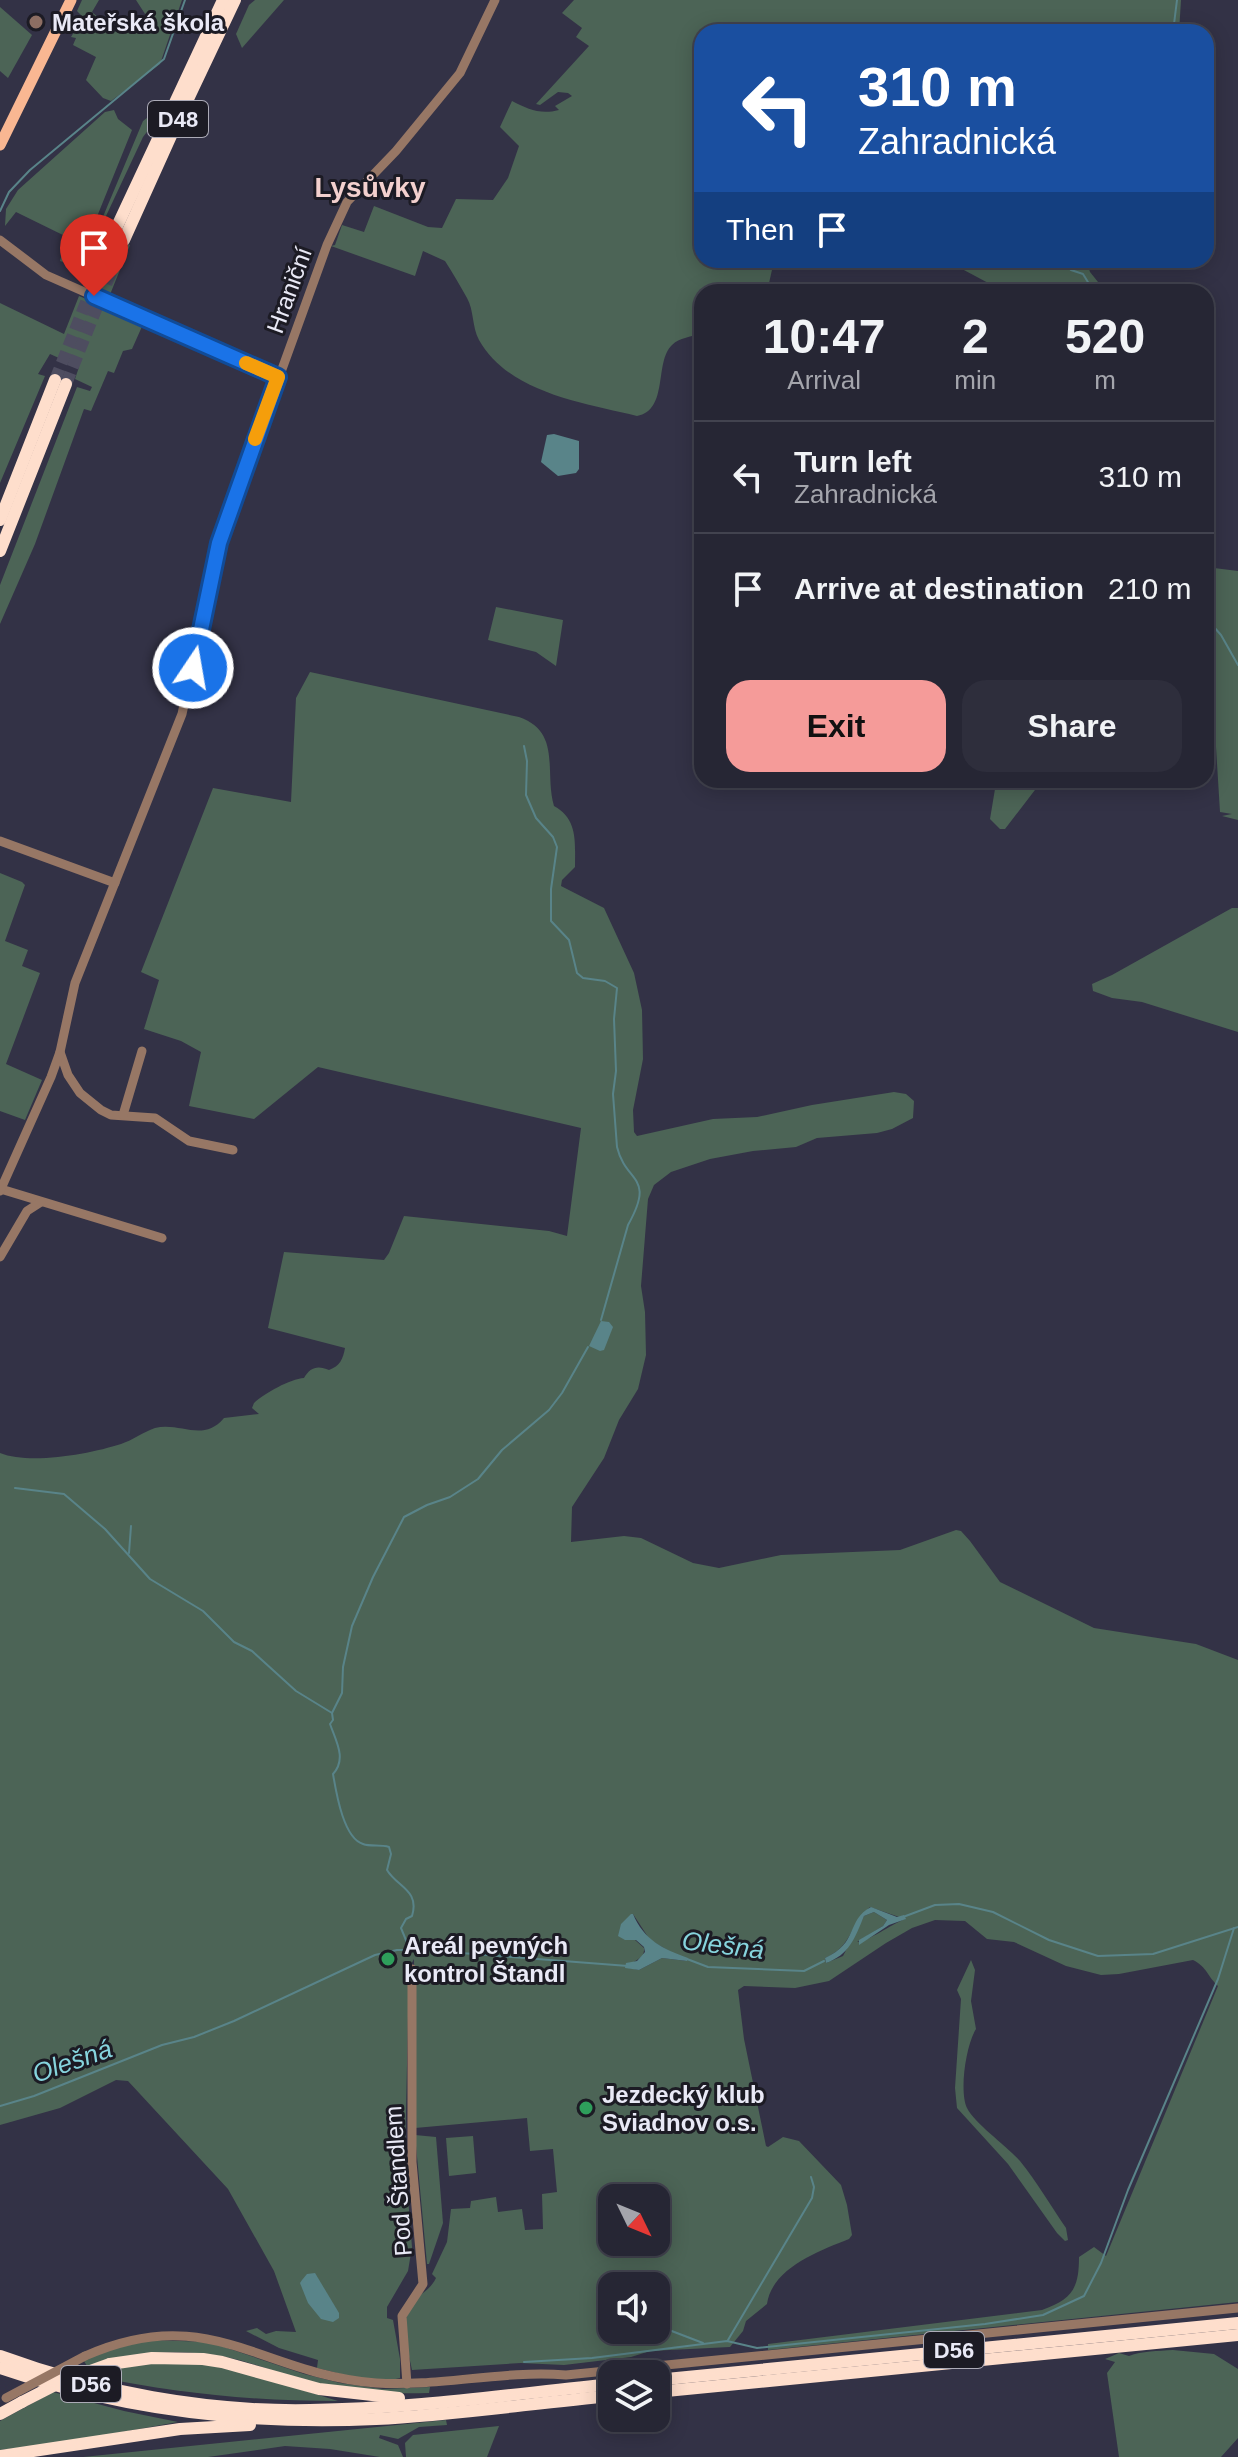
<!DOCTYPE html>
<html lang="en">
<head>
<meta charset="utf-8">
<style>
	body { margin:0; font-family:Helvetica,sans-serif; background:#2e2e3c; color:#f1f3f6; height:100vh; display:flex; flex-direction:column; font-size:30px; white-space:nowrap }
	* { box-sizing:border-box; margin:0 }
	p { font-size:26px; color:#a4a5ac }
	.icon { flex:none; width:44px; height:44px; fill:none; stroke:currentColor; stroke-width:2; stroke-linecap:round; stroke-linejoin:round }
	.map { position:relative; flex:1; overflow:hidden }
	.panel { position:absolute; left:694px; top:284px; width:520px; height:504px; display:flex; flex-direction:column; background:#262634; border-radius:24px; box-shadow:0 4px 20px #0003,0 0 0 2px #42434f }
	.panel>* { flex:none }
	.guide { position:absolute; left:694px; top:24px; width:520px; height:244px; border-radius:24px; box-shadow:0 4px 20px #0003,0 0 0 2px #42434f; background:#1a4fa0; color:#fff; overflow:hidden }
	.needle { width:52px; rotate:133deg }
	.controls { position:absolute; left:598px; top:2184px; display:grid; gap:16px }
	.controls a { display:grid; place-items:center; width:72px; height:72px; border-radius:16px; background:#262634; box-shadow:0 4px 20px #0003,0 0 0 2px #42434f; font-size:40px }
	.pin { position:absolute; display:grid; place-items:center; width:68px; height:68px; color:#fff; margin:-82px -34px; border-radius:50% 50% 50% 0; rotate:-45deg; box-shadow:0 0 8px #0007 }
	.pin .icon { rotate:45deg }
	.me { position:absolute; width:88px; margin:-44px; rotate:12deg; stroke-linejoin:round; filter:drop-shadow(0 0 6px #0008) }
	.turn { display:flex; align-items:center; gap:28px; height:168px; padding:0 32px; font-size:36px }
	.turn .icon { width:104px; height:104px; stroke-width:2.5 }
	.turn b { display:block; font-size:56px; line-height:68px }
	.then { display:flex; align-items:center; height:76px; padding:0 32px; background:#0003; gap:16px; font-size:30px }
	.eta { display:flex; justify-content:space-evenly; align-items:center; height:136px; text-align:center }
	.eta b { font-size:48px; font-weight:800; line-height:56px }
	.cta { display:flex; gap:16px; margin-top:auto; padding:16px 32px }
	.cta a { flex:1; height:92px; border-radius:24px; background:#f59b99; color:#111; font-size:32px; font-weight:800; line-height:92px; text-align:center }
	.cta a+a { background:#2e2e3c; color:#f1f3f6 }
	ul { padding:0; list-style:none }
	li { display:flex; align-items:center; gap:24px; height:112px; padding:0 32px; border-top:2px solid #42434f }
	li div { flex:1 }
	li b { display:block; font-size:30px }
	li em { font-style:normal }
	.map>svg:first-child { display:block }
</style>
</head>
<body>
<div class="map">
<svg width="1238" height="2457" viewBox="0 0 1238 2457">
	<rect width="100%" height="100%" fill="#333246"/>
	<!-- green -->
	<g fill="#4c6456" fill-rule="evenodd">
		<polygon points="82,0 99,0 92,12 115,32 128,21 138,27 147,17 136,0 182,0 160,64 111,101 103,98 86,80 96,57 73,45 76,38 71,37 83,17 77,11"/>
		<polygon points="255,0 284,0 242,48 236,34 249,5"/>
		<path d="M 574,0 L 1181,0 L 1179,32 L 702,32 L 702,260 L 774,261 L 767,292 L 702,292 L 702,334 C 692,336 679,338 672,345 C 654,362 669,410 637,416 C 583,403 509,393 479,340 C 472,327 474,310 467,298 C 460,286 453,273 445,261 L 423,251 L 415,276 L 331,246 L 335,245 L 342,225 L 364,232 L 374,206 L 428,227 L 442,228 L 456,199 L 493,200 L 508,178 L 519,146 L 500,127 L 512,101 C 528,109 540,115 559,110 L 555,106 L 572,96 L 568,93 L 558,92 L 540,105 L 536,104 L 589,46 L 576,37 L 582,28 L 562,13 Z"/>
		<polygon points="0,7 32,35 8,78 0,71"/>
		<polygon points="160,108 156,120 143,137 99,231 130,245 109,297 83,286 88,274 82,268 60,261 67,237 16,212 5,226 6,209 18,190 105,112 114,110 118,119 132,130 92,229 97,231 143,121"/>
		<polygon points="928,260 1086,260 1090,272 1106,292 1028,292 992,285 962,269"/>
		<polygon points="79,296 144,322 132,349 123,351 114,373 108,371 91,411 84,409 35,544 0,624 0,585 77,387 90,391 92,387 75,379 79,367 50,354 38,374 45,376 0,483 0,303 64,334"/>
		<polygon points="1206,567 1238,571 1238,820 1222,816 1232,814 1220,812 1216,747 1213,748 1206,740"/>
		<polygon points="496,607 563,620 556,666 536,652 488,640"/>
		<path d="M 310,672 L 519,717 C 562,732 544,772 554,806 C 578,819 575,842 575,867 L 562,880 L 561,886 L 604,908 L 634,973 L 642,1010 L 643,1059 L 633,1110 L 634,1132 L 637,1136 L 713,1119 L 757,1117 L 812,1105 L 894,1092 L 906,1094 L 914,1101 L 913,1118 L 892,1129 L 877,1133 L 817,1138 L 796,1147 L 753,1151 L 710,1159 L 671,1172 L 654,1185 L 648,1199 L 641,1286 L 645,1312 L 646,1355 L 638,1389 L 619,1420 L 604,1458 L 572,1507 L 571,1542 L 624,1536 L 641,1538 L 693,1563 L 719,1568 L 781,1555 L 900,1550 L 956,1530 L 961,1531 L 970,1541 L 1000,1582 L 1094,1628 L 1196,1644 L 1238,1660 L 1238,2302 L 768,2350 L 768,2344 L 1042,2310 C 1072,2299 1079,2289 1079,2257 L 1094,2247 L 1106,2256 L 1218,1986 C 1208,1977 1207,1967 1193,1960 L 1119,1974 L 1101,1975 L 1066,1966 L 1014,1942 L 987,1939 L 965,1921 L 935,1920 L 912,1928 L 886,1943 L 829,1981 L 795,1988 L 744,1986 L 738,1990 L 744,2039 L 766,2146 L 768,2147 L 783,2137 L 799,2141 L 841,2185 L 847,2205 L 852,2235 L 849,2239 C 819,2251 772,2268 767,2304 L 746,2321 L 743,2331 L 730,2347 L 650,2351 L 631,2357 L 564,2365 L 521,2363 L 412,2370 C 407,2344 397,2324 415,2301 C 422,2292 431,2289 436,2278 L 432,2274 L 447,2242 L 451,2209 L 470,2208 L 471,2201 L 496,2197 L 498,2212 L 522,2209 L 525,2230 L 543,2229 L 542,2194 L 557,2192 L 553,2149 L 530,2151 L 527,2118 L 415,2128 L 414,1959 L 409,1968 L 405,2161 L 412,2247 L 408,2271 L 387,2307 L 387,2318 L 393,2320 L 400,2359 L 400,2378 C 376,2385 342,2374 317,2368 L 318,2360 L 279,2348 L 246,2331 L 257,2328 L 266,2334 L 276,2331 L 296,2332 L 274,2271 L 228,2189 L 128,2081 L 116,2080 L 60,2108 L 0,2125 L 0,1453 C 30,1465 90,1454 121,1444 C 133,1440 143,1432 155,1428 C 181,1422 203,1443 224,1418 L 259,1414 L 252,1408 L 254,1403 C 265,1393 290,1379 304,1378 C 310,1367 318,1365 329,1370 C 340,1366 343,1359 345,1348 L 268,1328 L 284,1252 L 384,1260 L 389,1253 L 404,1216 L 549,1231 L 567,1236 L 581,1128 L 318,1067 L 254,1119 L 189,1106 L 201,1052 L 181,1041 L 144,1029 L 159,980 L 141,972 L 213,788 L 291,802 L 296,698 ZM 870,1907 L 905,1919 C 890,1925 869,1941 857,1942 L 883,1926 L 887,1920 L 874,1912 L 864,1916 L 843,1956 L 826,1963 L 825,1958 C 853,1946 849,1925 870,1907 ZM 633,1914 L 650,1940 L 687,1961 L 662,1958 L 639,1970 L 629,1968 C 633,1959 645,1960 644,1948 L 635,1940 ZM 612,2198 L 656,2198 L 656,2242 L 612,2242 ZM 612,2286 L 656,2286 L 656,2330 L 612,2330 Z"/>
		<polygon points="1038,780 1038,786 1005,829 1000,829 990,819 995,789 988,784 925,781"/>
		<polygon points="0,873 22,882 25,885 5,941 28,950 22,966 40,973 6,1064 42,1080 25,1120 0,1111"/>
		<polygon points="1232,908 1238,908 1238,1032 1142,1002 1112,998 1093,991 1092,984 1112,975"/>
		<path d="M 971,1960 L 975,1970 L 971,2001 L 976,2029 C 966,2045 959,2091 967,2108 C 975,2124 1007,2146 1020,2161 C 1037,2182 1051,2206 1066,2228 L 1068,2240 L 1065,2241 L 1057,2233 L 1008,2164 L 957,2108 L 955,2088 L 961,1999 L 957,1990 Z"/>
		<polygon points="415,2135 436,2137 443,2223 429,2264 427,2264"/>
		<polygon points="473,2136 476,2173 449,2176 446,2138"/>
		<path d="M 152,2340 L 209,2342 L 304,2374 L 340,2383 L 383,2389 L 430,2387 L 429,2393 C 391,2394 352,2393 314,2383 C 285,2376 256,2363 226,2357 C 178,2348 134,2352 87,2366 L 84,2361 L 106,2350 Z"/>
		<path d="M 1173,2350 L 1214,2354 L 1238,2369 L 1238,2438 L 1221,2457 L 1119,2457 L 1107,2373 L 1115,2362 L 1105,2359 L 1119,2353 L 1129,2356 C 1142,2351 1158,2351 1173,2350 Z"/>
		<path d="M 195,2362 L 254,2375 L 338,2401 C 250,2401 178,2393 91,2376 L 137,2364 Z"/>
		<polygon points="53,2392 124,2411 178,2422 67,2442 0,2450 0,2421"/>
		<polygon points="446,2420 447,2425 419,2427 398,2439 380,2435 379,2438 398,2445 403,2457 380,2457 330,2449 285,2446 208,2457 83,2457"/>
		<polygon points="499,2426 487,2457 406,2457 405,2443 413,2435"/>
	</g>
	<!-- water -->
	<g fill="#598489">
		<polygon points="554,434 579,441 579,469 576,473 558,476 541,462 547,435"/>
		<polygon points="601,1321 609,1322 613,1327 604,1350 600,1351 589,1346"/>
		<path d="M 871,1907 L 897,1917 L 904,1915 L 906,1919 L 889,1925 L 859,1945 L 859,1940 L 883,1926 L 887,1920 L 874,1912 L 864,1916 C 855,1938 849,1955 826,1963 L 825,1958 C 859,1943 846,1920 871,1907 Z"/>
		<path d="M 631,1914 L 633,1914 C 644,1940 663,1949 688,1958 L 687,1961 L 662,1958 L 639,1970 L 625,1968 L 626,1963 L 637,1961 L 645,1952 L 644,1947 L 636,1940 L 625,1940 L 618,1936 L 621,1924 Z"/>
		<polygon points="315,2273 339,2313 339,2318 333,2322 321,2319 308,2303 300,2283 302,2280 307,2274"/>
	</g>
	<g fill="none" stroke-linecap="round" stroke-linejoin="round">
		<!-- stream -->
		<g stroke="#598489" stroke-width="2">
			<polyline points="1173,32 1177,0"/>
			<polyline points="0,211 9,192 30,170 164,59 185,0"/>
			<polyline points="1059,260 1071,270 1083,274 1094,292"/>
			<polyline points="1206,618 1221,635 1238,665"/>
			<path d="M 524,746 L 527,761 L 526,795 L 536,818 L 553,837 L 557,847 L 551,889 L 551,921 L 569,940 L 577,973 L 583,978 L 605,981 L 617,988 L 614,1019 L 616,1071 L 613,1094 L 617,1147 C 626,1184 656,1175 628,1225 L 601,1320"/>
			<polyline points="15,1488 64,1494 105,1529 150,1579 203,1611 234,1642 252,1651 296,1691 332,1713"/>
			<polyline points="129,1553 131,1526"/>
			<polyline points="903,1917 935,1905 959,1904 993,1912 1049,1940 1098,1956 1153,1954 1238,1927"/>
			<path d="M 410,1950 L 401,1928 L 406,1919 L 412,1916 C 420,1890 397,1887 387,1870 L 391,1854 L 389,1847 C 380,1844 371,1847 363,1844 C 343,1838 336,1791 333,1774 C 347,1759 336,1741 330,1724 L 333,1720 L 332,1713 L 342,1693 L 343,1667 L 352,1626 L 373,1577 L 404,1517 L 427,1505 L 450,1497 L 478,1479 L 502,1450 L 549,1410 L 562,1393 L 588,1347"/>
			<polyline points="687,1959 708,1967 804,1971 824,1961"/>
			<polyline points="0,2106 34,2096 162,2045 194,2037 234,2021 375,1955 397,1950 422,1950 628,1966"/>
			<polyline points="656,2325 703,2343"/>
			<polyline points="728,2340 812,2198 814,2187 811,2177"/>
			<polyline points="524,2362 592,2358 727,2341 757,2348 985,2324 1043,2315 1084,2296 1101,2263 1128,2190 1218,1979 1234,1928"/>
		</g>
		<!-- highway-tunnel -->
		<g stroke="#4e4d60" stroke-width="12" stroke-dasharray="12 6" stroke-linecap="butt">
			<polyline points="55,380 113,235"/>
			<polyline points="66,384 124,240"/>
		</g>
		<!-- minor -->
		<g stroke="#977765" stroke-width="9">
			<polyline points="0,240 46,275 278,377"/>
			<polyline points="0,841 115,883"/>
			<polyline points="60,1052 68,1075 80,1093 101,1110 111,1115 155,1118 189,1141 233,1150"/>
			<polyline points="123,1115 142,1051"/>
			<polyline points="1,1189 162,1238"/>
			<polyline points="0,1191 51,1077 60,1052 75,983 182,714 219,543 327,245 347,202 396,151 460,73 495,0"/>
			<polyline points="0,1257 27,1211 41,1202"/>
			<path d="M 85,2356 C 209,2301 261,2374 376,2383 C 439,2387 502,2370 566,2375 L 1238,2308"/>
			<polyline points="407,2384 402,2316 423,2284 412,2162 412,1969"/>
		</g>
		<!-- major -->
		<polyline stroke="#f9b792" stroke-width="11" points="0,145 71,0"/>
		<!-- highway -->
		<g stroke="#fedecc" stroke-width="12">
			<polyline points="113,235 223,0"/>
			<polyline points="124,240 179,118 235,0"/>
			<polyline points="0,520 55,380"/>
			<polyline points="0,551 66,384"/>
			<path d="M 0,2356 C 98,2392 205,2412 310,2410 C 410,2409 512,2394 612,2384"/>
			<polyline points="110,2364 152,2358 203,2359 222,2362 319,2389 399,2398"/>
			<path d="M 0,2368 C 121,2410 248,2425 376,2419 C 455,2415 534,2403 612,2396"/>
			<polyline points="656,2380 1238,2323"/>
			<polyline points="656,2392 1238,2335"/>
			<polyline points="0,2414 22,2402"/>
			<polyline points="0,2456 180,2429 250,2425"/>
		</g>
		<!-- minor-bridge -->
		<polyline stroke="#977765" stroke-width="9" points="6,2398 85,2356"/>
		<!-- highway-bridge -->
		<polyline stroke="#fedecc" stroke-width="12" points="22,2402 63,2381 110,2364"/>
	</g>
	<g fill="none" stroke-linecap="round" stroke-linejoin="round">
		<defs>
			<polyline id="route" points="94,296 278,377 219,543 193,668"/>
		</defs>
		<!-- route casing -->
		<use href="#route" stroke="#114b97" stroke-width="20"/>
		<!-- route -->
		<use href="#route" stroke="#1a73e8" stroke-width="14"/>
		<!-- slow -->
		<polyline stroke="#f59e0b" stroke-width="14" points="246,363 278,377 255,439"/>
	</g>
	<!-- markers -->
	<circle fill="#8d6e63" stroke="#1c1b24" stroke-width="3" cx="36" cy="22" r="8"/>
	<g fill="#2e9e5b" stroke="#1c1b24" stroke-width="3">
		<circle cx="388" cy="1959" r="8"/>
		<circle cx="586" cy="2108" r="8"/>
	</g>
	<g text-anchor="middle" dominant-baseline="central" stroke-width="6" stroke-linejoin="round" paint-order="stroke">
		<!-- shield labels -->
		<g fill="#1c1b24" stroke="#acabb7" stroke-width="2">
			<rect x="148" y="101" width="60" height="36" rx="6"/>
			<rect x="924" y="2332" width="60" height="36" rx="6"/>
			<rect x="61" y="2366" width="60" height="36" rx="6"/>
		</g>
		<g font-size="22" font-weight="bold" fill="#e9e9f6">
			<text x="178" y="119">D48</text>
			<text x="954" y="2350">D56</text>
			<text x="91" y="2384">D56</text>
		</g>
		<!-- poi labels -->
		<g font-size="24" font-weight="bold" fill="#e9e9f6" stroke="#1c1b24" text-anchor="start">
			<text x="52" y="22">Mateřská škola</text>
			<text x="404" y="1945">Areál pevných<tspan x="404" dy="28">kontrol Štandl</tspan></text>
			<text x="602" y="2094">Jezdecký klub<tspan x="602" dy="28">Sviadnov o.s.</tspan></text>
		</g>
		<!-- street labels -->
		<g font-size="24" fill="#e9e9f6" stroke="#1c1b24">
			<text transform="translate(289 290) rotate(-70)">Hraniční</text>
			<text transform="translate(398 2181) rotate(-94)">Pod Štandlem</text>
		</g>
		<!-- water labels -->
		<g font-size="26" font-style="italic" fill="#86d4dd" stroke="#1c1b24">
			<text transform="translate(723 1945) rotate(7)">Olešná</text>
			<text transform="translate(72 2061) rotate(-19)">Olešná</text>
		</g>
		<!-- quarter labels -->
		<g font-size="28" font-weight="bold" fill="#f3d0ce" stroke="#1c1b24">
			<text x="370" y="187">Lysůvky</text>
		</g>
	</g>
</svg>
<div class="controls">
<a><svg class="needle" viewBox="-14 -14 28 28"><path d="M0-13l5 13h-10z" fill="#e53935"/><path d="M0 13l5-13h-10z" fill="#a4a5ac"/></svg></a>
<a><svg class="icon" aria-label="sound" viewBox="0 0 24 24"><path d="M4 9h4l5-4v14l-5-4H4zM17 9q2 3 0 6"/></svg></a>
<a><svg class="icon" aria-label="layers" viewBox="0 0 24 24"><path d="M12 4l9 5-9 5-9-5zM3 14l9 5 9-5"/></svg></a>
</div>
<div class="pin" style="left:94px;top:296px;background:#d93025"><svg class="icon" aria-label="arrive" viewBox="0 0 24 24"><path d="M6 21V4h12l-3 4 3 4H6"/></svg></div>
<svg class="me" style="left:193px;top:668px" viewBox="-20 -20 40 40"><circle r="17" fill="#1a73e8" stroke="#fff" stroke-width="3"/><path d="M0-11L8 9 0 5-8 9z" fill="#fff"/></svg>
<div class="guide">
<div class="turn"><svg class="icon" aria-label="left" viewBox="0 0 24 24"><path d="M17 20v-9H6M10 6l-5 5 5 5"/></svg><div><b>310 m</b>Zahradnická</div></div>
<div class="then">Then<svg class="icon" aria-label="arrive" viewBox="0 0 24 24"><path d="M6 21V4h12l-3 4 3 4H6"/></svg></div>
</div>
<section class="panel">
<div class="eta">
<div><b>10:47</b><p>Arrival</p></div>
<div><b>2</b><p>min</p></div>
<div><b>520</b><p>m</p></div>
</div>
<ul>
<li><svg class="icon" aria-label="left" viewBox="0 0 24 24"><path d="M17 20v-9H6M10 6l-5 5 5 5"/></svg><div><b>Turn left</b><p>Zahradnická</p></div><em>310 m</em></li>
<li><svg class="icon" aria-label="arrive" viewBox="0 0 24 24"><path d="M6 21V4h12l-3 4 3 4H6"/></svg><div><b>Arrive at destination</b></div><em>210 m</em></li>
</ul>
<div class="cta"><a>Exit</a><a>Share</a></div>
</section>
</div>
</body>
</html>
